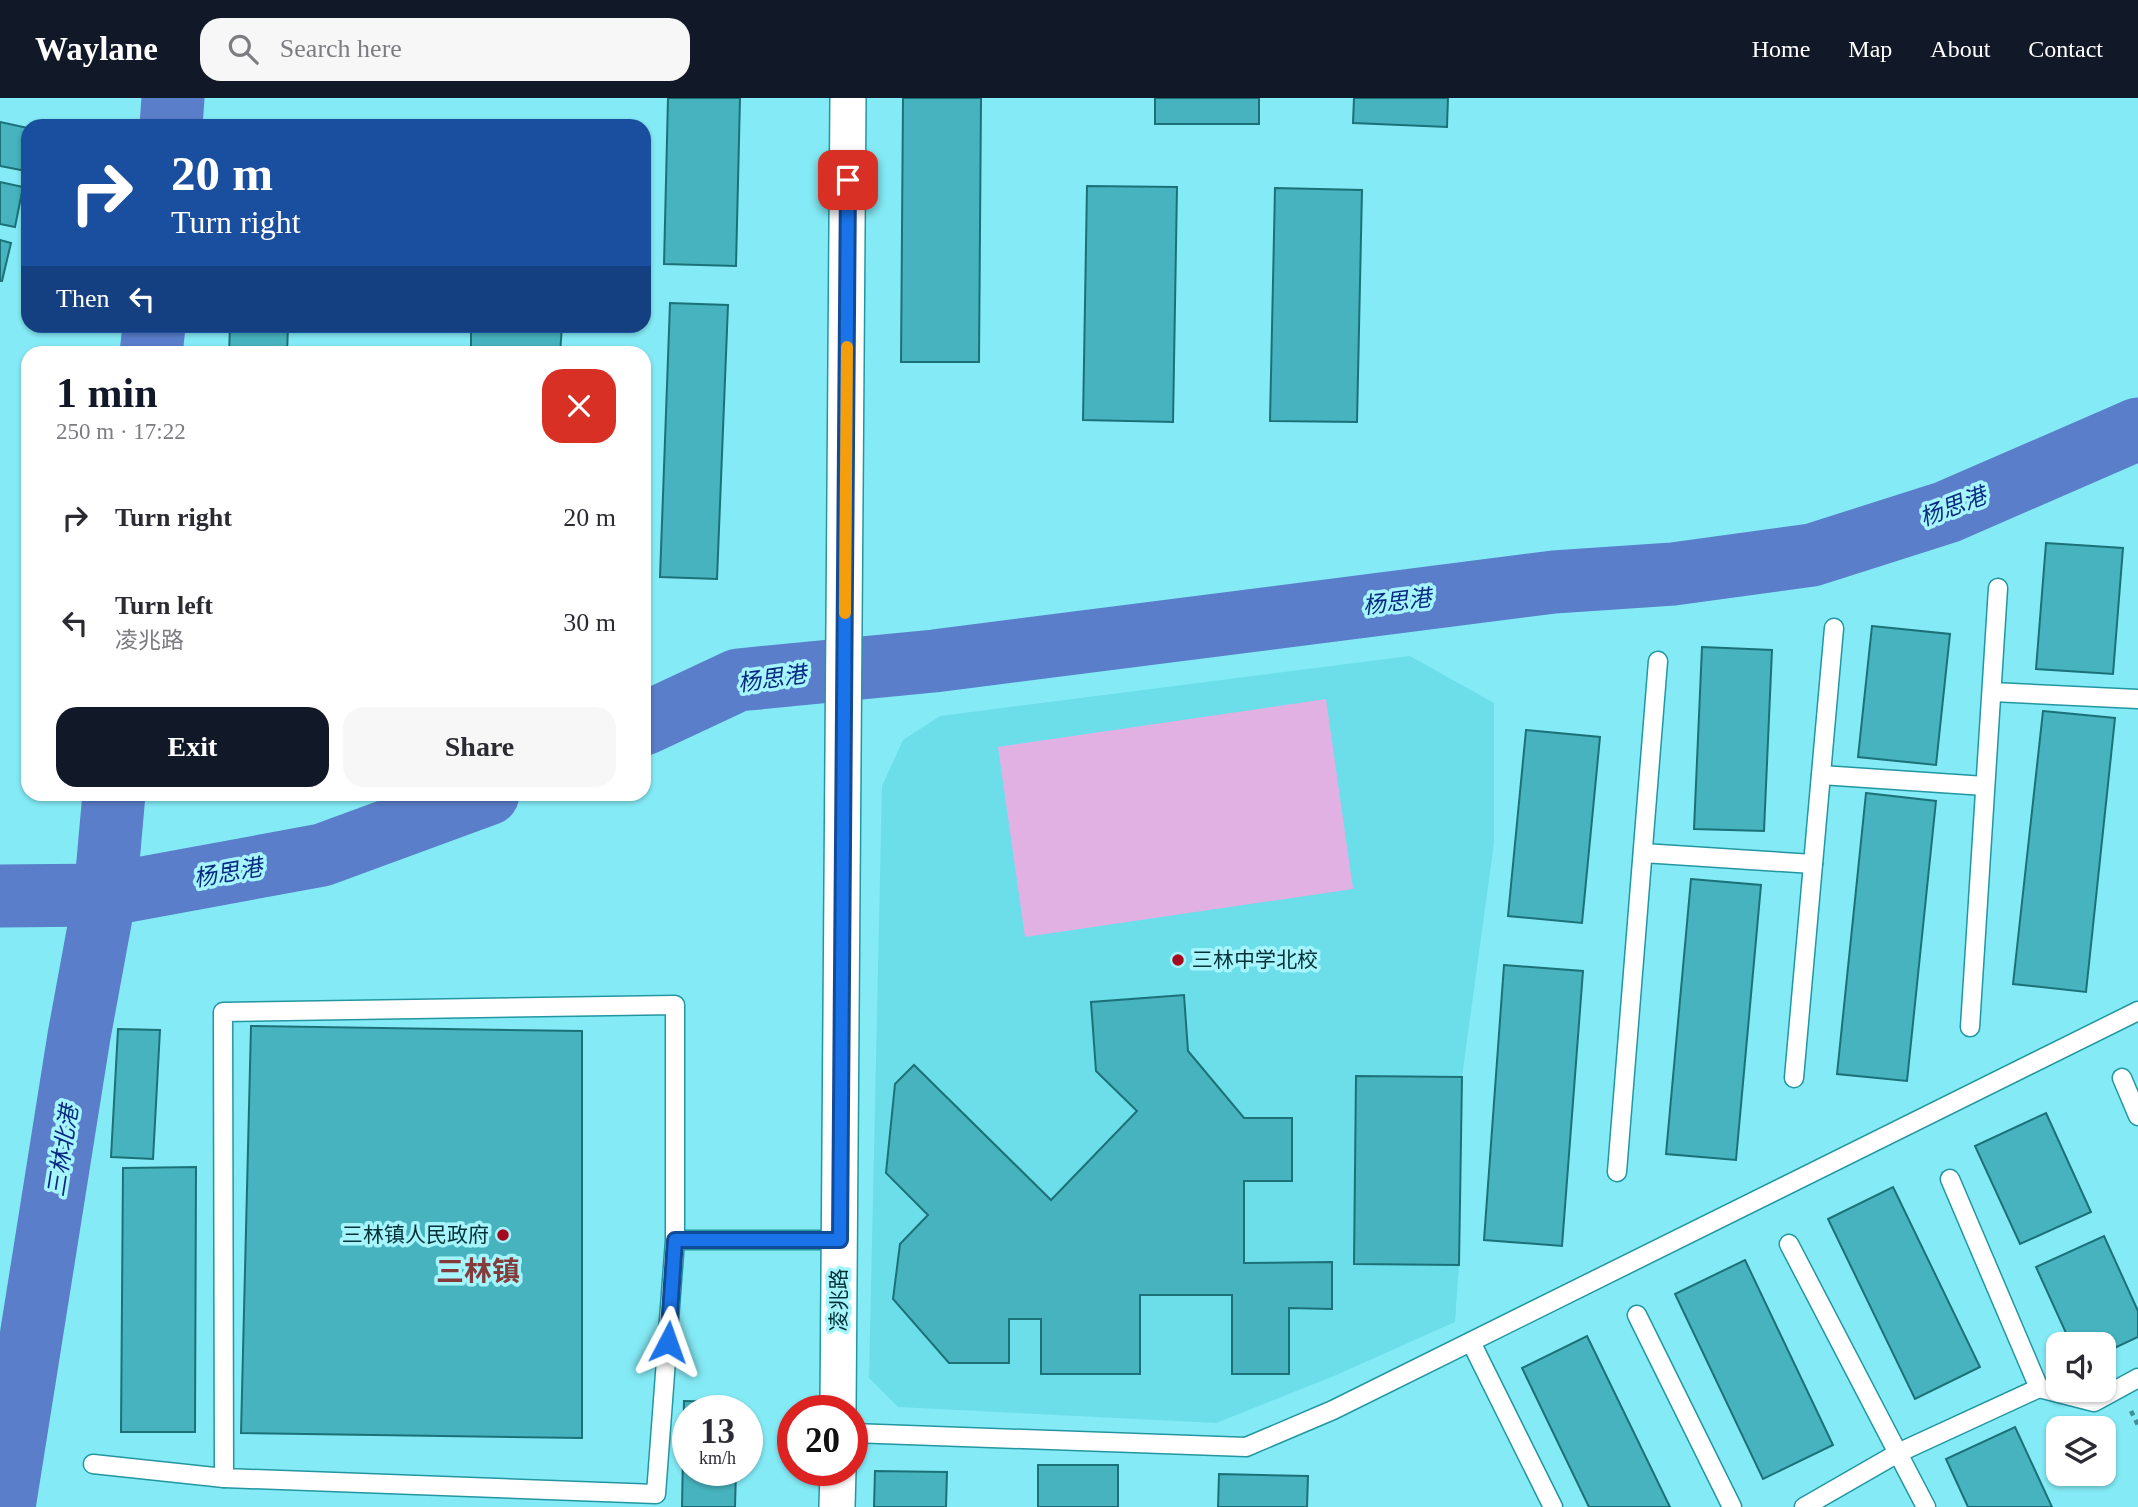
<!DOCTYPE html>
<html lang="en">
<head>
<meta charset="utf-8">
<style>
	body { margin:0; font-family:"Times New Roman","Noto Sans SC",serif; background:#f7f7f7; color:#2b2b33; height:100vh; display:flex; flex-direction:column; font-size:26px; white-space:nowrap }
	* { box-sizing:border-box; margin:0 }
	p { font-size:23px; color:#7c7c81 }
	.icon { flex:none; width:38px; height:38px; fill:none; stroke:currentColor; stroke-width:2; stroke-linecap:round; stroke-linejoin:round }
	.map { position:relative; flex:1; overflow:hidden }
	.details { position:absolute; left:21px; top:248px; width:630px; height:455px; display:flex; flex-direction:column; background:#fff; border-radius:21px; box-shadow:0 2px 5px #0004 }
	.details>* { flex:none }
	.banner { position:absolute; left:21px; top:21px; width:630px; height:214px; border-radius:21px; box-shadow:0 2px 5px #0004; background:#1a4fa0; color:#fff; overflow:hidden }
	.controls { position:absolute; left:2046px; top:1234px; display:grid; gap:14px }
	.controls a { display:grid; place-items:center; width:70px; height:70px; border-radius:14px; background:#fff; box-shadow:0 2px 5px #0004; font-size:35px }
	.speed { position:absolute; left:672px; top:1297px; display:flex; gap:14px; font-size:35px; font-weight:700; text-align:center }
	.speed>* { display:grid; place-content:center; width:91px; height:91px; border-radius:50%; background:#fff; box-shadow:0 2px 5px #0004; line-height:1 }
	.speed small { font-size:18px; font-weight:400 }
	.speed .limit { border:10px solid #d22; background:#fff; color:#111 }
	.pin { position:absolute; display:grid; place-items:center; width:60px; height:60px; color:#fff; margin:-30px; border-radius:14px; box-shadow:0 4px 10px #0006 }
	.me { position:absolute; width:77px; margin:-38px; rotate:4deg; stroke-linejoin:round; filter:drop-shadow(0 0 5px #0008) }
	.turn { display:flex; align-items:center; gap:24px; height:147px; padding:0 35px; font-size:32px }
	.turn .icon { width:91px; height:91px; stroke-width:2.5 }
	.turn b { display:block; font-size:49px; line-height:60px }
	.then { display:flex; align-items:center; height:66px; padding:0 35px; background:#0003; gap:14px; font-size:26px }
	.round { display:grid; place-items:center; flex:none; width:74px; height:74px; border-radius:21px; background:#f7f7f7 }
	.headline { display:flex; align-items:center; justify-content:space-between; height:119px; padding:0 35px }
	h1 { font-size:42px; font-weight:700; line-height:52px; color:#111827 }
	.primary-button { display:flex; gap:14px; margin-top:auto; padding:14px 35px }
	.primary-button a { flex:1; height:80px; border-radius:21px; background:#111827; color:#fff; font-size:28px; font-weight:700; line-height:80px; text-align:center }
	.primary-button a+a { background:#f7f7f7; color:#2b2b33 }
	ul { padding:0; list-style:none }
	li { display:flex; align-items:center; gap:21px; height:105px; padding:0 35px }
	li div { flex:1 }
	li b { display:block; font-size:26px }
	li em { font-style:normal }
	header { display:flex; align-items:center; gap:42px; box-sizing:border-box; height:98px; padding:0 35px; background:#111827; color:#fff }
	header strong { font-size:33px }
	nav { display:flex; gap:38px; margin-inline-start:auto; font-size:24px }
	.search { width:490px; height:63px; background:#f7f7f7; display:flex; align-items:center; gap:18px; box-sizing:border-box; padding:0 24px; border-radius:21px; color:#7c7c81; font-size:26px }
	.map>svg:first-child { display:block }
</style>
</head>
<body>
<header>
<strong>Waylane</strong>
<div class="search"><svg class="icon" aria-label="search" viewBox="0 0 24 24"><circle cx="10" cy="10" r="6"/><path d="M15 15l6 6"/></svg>Search here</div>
<nav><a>Home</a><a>Map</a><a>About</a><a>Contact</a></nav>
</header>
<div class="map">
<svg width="2138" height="1409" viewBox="0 0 2138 1409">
	<rect width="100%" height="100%" fill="#84ebf6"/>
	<!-- built -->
	<polygon fill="#6bdeea" points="1410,558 1494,605 1494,745 1462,979 1459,1167 1455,1224 1334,1278 1216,1325 898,1309 869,1280 882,688 903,642 940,618"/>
	<!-- green -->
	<polygon fill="#e1b1e4" points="1326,601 1353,791 1025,839 998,649"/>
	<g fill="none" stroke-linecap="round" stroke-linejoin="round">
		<!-- river -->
		<g stroke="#5a7eca" stroke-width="63">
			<polyline points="171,28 173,0"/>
			<polyline points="151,256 154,228"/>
			<polyline points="644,626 738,582 934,563 1554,484 1673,476 1812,457 1947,414 2138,331"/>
			<polyline points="0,798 105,797 322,757 488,696"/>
			<polyline points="4,1409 79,938 105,797 114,696"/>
		</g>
	</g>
	<!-- building -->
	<g fill="#46b3be" stroke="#1c7179" stroke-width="2">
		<polygon points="668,0 740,0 736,168 664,166"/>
		<polygon points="903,0 981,0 979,264 901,264"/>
		<rect x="1155" y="0" width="104" height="26"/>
		<polygon points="1354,0 1448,0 1447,29 1353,25"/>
		<polygon points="0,24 28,30 26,73 0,68"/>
		<polygon points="0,84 23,89 15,129 0,126"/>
		<polygon points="1087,88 1177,89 1173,324 1083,322"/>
		<polygon points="1275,90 1362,92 1357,324 1270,323"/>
		<polygon points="0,142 11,145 2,183 0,183"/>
		<polygon points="670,205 728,207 717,481 660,479"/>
		<polygon points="230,228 313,228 288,228 287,256 229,256"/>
		<polygon points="471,228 562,228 560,256 471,256"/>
		<polygon points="2046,445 2123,450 2113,576 2036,571"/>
		<polygon points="1872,528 1950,536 1936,667 1858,659"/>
		<polygon points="1702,549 1772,552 1764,733 1694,731"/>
		<polygon points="2043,613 2115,620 2086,894 2013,886"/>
		<polygon points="1526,632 1600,639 1582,825 1508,818"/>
		<polygon points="1866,695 1936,703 1907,983 1837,976"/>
		<polygon points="1691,781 1761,787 1736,1062 1666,1056"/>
		<polygon points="1504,867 1583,873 1562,1148 1484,1142"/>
		<polygon points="1184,897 1188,953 1244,1020 1292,1020 1292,1083 1244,1083 1244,1165 1332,1164 1332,1211 1289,1210 1289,1276 1232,1276 1232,1197 1140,1197 1140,1276 1041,1276 1041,1221 1009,1221 1009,1265 949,1265 893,1201 900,1146 928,1117 886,1075 895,986 914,967 1051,1102 1137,1013 1096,973 1091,904"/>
		<polygon points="251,928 582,933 582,1340 241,1335"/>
		<polygon points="118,931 160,932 153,1061 111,1059"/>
		<polygon points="1356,978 1462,979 1459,1167 1354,1166"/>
		<polygon points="2046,1015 2091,1114 2020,1146 1975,1048"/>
		<polygon points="196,1069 195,1334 121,1334 123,1070"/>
		<polygon points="1893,1089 1980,1269 1915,1301 1828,1121"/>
		<polygon points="2104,1138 2138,1213 2138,1239 2104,1255 2104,1246 2071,1246 2036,1169"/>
		<polygon points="1745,1162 1833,1347 1763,1381 1675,1196"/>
		<polygon points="1587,1238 1670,1409 1589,1409 1522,1270"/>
		<polygon points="684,1303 738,1304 738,1312 688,1312 688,1372 736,1372 735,1409 682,1409"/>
		<polygon points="2015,1329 2052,1409 1968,1409 1946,1361"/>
		<rect x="1038" y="1367" width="80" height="42"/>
		<polygon points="875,1373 947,1374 946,1409 874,1409"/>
		<polygon points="1219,1376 1308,1378 1307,1409 1218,1409"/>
	</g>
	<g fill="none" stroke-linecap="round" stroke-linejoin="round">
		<defs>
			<g id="lane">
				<polyline points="1992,594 2138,601"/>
				<polyline points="1821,677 1985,688"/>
				<polyline points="1643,755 1813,766"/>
				<polyline points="1970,929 1998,490"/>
				<polyline points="1794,980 1834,530"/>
				<polyline points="2122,980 2138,1018"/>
				<polyline points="1617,1074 1658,563"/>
				<polyline points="1950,1081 2039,1290"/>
				<polyline points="675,1142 675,907 223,914 224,1380 656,1396 675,1142 840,1142"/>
				<polyline points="1789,1146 1926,1409"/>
				<polyline points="1637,1217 1732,1409"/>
				<polyline points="1471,1244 1553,1409"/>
				<polyline points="852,1335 1246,1349 1333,1312 2138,913"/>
				<polyline points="93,1366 224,1380"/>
				<polyline points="1804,1409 1898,1355 2039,1290 2094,1304 2138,1280"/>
			</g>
			<g id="street">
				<polyline points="838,1312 848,0"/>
				<polyline points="837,1409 838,1372"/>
			</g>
		</defs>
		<!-- lane casing -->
		<use href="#lane" stroke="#2396a1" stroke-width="21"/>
		<!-- street casing -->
		<use href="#street" stroke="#2396a1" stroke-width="38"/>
		<!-- path -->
		<polyline stroke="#428e96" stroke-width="4.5" stroke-dasharray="5 5" stroke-linecap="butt" points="2131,1313 2138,1327"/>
		<!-- lane -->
		<use href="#lane" stroke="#fff" stroke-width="18"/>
		<!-- street -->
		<use href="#street" stroke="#fff" stroke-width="35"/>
	</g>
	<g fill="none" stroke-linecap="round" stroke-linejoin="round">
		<defs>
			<polyline id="route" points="668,1244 675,1142 840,1142 848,82"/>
		</defs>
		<!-- route casing -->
		<use href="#route" stroke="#114b97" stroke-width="18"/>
		<!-- route -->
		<use href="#route" stroke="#1a73e8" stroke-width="12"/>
		<!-- slow -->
		<polyline stroke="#f59e0b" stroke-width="12" points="845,515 847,249"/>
	</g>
	<!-- markers -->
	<g fill="#a4091e" stroke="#a6f5fd" stroke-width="2.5">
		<circle cx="1178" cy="862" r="7"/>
		<circle cx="503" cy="1137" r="7"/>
	</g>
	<g text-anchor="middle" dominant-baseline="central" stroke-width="7" stroke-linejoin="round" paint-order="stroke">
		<!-- poi labels -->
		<g font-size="21" fill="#003136" stroke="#a6f5fd" text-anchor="start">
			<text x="1192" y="862">三林中学北校</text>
			<text x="489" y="1137" text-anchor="end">三林镇人民政府</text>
		</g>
		<!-- street labels -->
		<g font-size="21" fill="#003136" stroke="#a6f5fd">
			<text transform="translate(839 1202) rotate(-90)">凌兆路</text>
		</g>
		<!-- water labels -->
		<g font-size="23" font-style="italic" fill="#082982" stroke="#a6f5fd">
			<text transform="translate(1953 409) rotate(-21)">杨思港</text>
			<text transform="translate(1397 504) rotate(-7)">杨思港</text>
			<text transform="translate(772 581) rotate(-8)">杨思港</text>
			<text transform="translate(228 775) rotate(-10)">杨思港</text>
			<text transform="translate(63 1053) rotate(-81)">三林北港</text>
		</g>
		<!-- district labels -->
		<g font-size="28" font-weight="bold" fill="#843c3a" stroke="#a6f5fd">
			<text x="478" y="1173">三林镇</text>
		</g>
	</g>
</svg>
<div class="controls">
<a><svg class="icon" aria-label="sound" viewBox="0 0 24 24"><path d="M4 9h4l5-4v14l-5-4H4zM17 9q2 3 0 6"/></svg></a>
<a><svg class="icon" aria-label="layers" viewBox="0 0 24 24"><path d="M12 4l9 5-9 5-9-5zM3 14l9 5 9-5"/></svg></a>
</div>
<div class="speed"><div>13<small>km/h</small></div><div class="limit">20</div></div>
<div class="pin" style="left:848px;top:82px;background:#d93025"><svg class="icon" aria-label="arrive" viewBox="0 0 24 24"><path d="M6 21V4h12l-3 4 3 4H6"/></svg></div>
<svg class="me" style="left:668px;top:1244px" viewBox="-20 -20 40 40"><path d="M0-17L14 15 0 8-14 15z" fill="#1a73e8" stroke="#fff" stroke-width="4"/></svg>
<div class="banner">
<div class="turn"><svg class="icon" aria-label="right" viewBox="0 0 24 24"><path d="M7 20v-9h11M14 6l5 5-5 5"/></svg><div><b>20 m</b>Turn right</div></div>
<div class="then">Then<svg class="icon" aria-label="left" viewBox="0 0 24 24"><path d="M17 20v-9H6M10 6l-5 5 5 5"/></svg></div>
</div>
<section class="details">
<div class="headline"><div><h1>1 min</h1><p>250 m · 17:22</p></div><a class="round" style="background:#d93025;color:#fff"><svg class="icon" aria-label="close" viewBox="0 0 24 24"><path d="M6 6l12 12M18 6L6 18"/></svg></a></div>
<ul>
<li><svg class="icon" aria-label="right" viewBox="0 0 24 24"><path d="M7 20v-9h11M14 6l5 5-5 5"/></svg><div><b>Turn right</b></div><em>20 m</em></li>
<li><svg class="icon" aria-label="left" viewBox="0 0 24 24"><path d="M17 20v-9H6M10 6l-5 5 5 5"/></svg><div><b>Turn left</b><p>凌兆路</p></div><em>30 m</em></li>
</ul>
<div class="primary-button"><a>Exit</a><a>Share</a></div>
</section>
</div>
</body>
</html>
